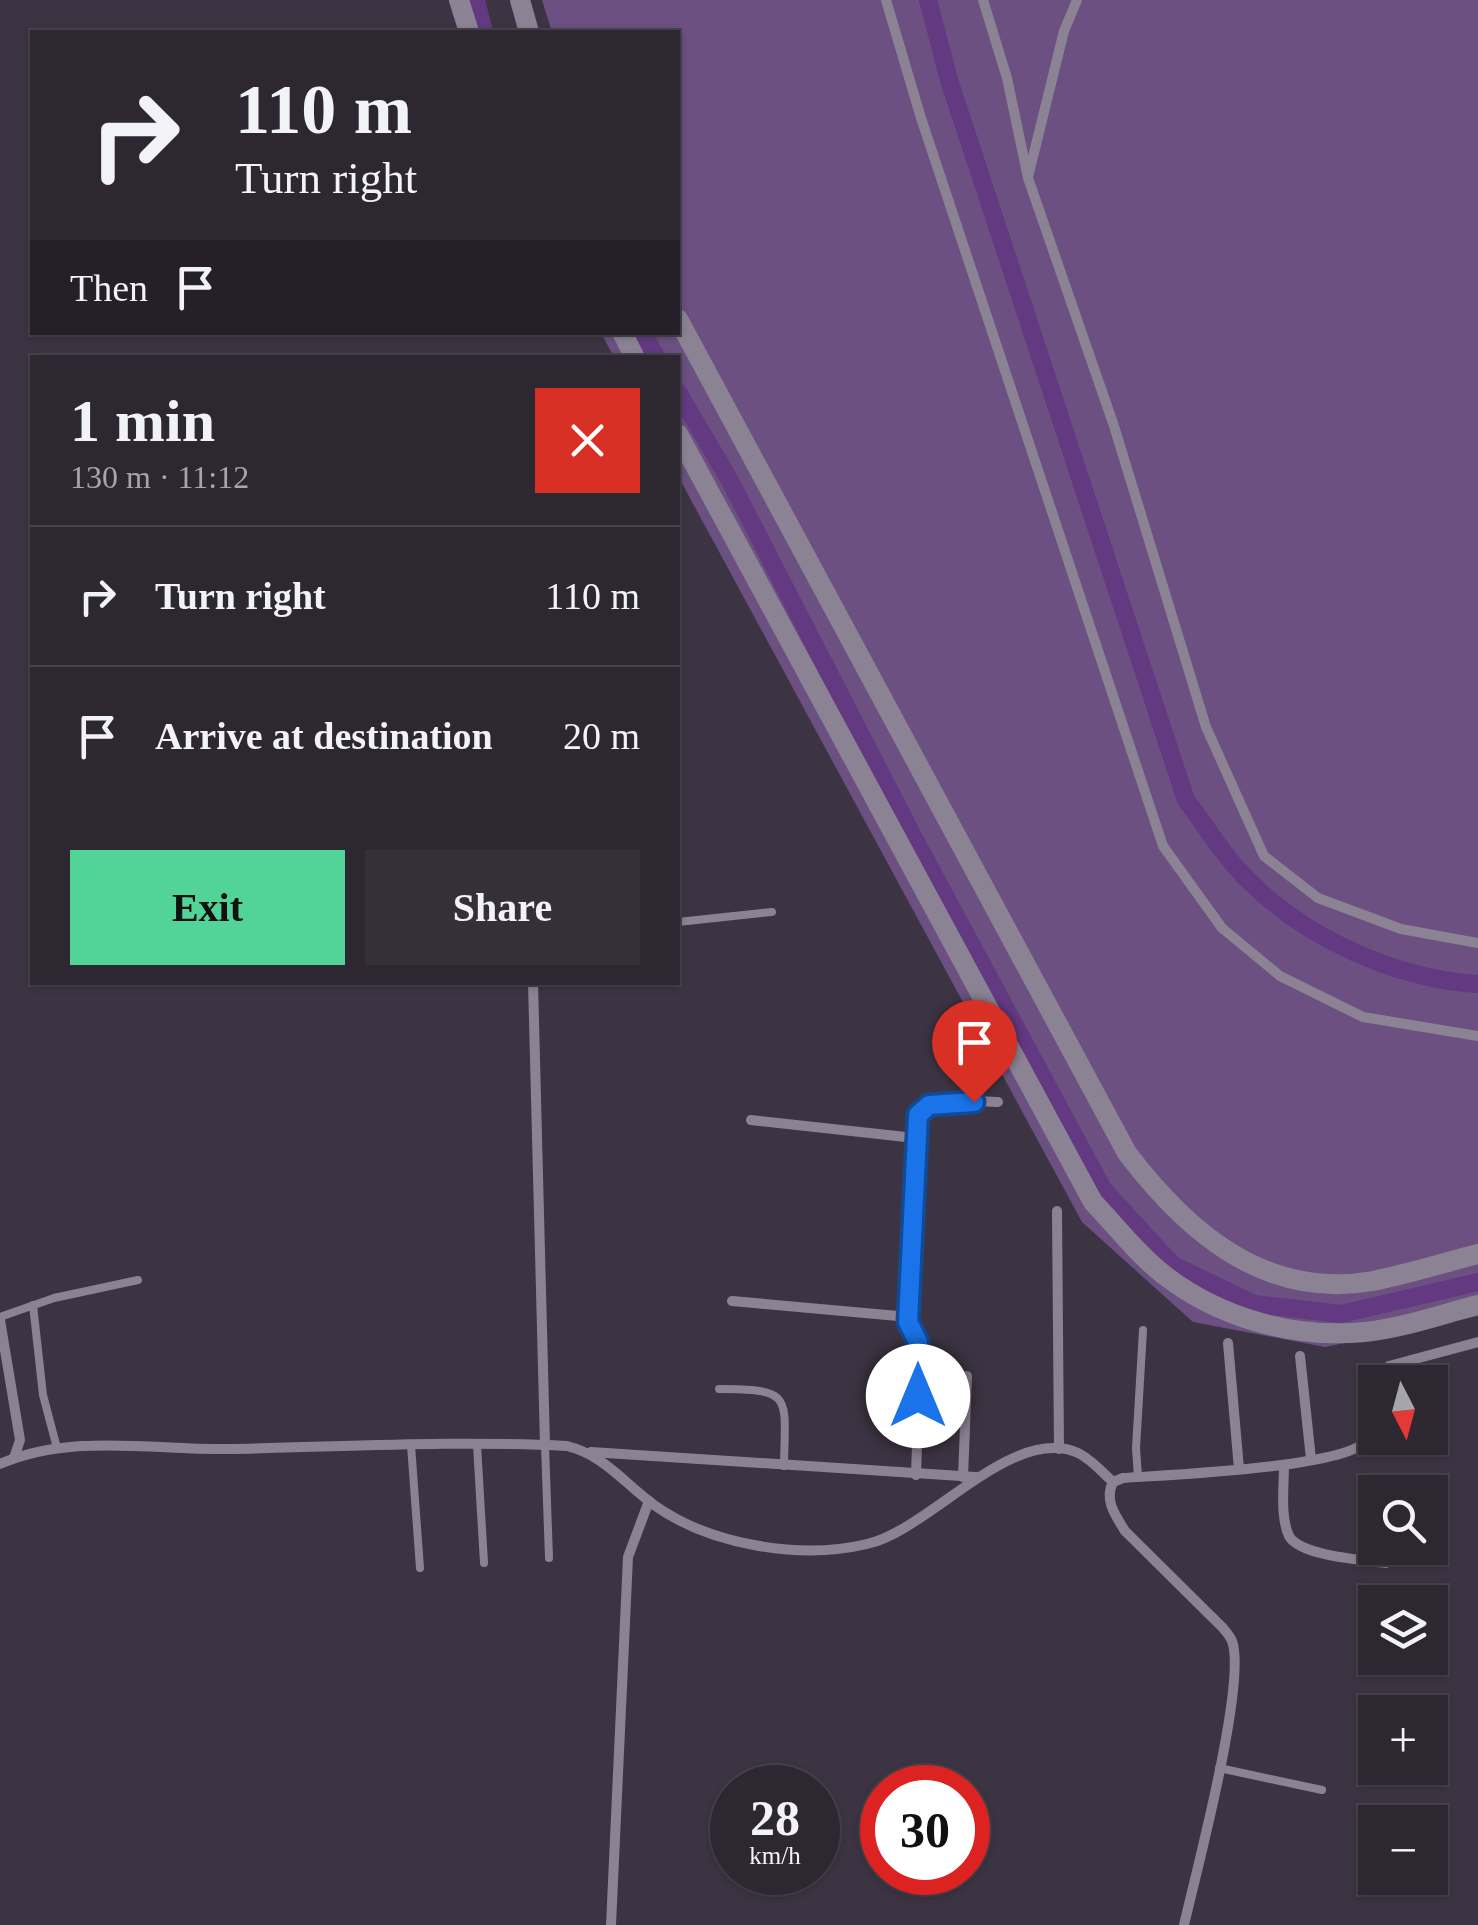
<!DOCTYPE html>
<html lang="en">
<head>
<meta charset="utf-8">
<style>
	body { margin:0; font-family:"Times New Roman",serif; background:#352f3a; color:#f1f3f6; height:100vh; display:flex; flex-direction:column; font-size:38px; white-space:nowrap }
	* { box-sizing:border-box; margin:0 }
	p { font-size:32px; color:#a7a5ac }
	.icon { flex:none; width:55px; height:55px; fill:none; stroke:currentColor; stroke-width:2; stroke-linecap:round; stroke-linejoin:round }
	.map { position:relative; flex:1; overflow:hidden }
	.drawer { position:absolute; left:30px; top:355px; width:650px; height:630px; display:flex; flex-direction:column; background:#2d2732; border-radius:0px; box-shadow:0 2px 8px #0004,0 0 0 2px #48444d }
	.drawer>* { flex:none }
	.banner { position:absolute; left:30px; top:30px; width:650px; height:305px; border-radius:0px; box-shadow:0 2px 8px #0004,0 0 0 2px #48444d; background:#2d2732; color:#f1f3f6; overflow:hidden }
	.needle { width:65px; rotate:174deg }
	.buttons { position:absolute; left:1358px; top:1365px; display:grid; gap:20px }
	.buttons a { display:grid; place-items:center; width:90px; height:90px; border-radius:0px; background:#2d2732; box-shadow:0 2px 8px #0004,0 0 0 2px #48444d; font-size:50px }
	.speed { position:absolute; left:710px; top:1765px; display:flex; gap:20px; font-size:50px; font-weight:700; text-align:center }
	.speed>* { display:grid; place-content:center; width:130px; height:130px; border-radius:50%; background:#2d2732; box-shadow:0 2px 8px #0004,0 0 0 2px #48444d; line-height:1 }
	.speed small { font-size:25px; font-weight:400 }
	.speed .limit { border:15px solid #d22; background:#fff; color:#111 }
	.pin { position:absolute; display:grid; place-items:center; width:85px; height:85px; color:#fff; margin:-102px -42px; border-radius:50% 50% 50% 0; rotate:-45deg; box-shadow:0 0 10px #0007 }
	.pin .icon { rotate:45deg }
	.me { position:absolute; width:110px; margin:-55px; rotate:0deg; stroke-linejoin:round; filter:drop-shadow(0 0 8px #0008) }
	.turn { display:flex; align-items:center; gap:35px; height:210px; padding:0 40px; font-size:45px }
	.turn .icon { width:130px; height:130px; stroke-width:2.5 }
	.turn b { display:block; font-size:70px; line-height:85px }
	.then { display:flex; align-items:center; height:95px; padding:0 40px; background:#0003; gap:20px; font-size:38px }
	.round { display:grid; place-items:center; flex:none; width:105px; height:105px; border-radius:0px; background:#352f3a }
	.overview { display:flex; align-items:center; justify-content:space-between; height:170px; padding:0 40px }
	h1 { font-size:60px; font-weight:700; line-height:75px }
	.action { display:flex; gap:20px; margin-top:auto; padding:20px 40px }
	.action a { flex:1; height:115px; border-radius:0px; background:#52d397; color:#111; font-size:40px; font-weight:700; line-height:115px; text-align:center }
	.action a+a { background:#352f3a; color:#f1f3f6 }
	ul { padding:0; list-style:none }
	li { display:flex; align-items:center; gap:30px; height:140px; padding:0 40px; border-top:2px solid #48444d }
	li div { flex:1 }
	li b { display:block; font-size:38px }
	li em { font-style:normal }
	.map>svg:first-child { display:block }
</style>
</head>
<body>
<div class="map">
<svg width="1478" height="1925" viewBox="0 0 1478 1925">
	<rect width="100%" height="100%" fill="#3c3442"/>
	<!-- green -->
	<polygon fill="#6b5081" points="542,0 1478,0 1478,1316 1325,1347 1193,1322 1082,1222 678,476 678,358 614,357 601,333 678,332 678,32 552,32"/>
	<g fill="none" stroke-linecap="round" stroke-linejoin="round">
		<!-- canal -->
		<g stroke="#633981" stroke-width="18">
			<polyline points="476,0 484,32"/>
			<path d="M 928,0 L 949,80 L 1186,800 C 1206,826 1224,857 1248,880 C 1307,939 1396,979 1478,984"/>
			<polyline points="642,332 657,358"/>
			<polyline points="678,392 729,479 914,838 1103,1189 1173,1265 1254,1304 1341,1314 1478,1282"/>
		</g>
		<!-- lane -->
		<g stroke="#8b8393" stroke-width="8">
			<polyline points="678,922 772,912"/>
			<polyline points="33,1305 43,1395 57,1448"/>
			<polyline points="0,1317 54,1298 138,1280"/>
			<path d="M 719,1389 C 794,1389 785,1396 784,1466"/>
			<polyline points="411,1445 420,1568"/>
			<polyline points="477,1445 484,1563"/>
			<polyline points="545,1445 549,1558"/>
			<polyline points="1138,1477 1136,1448 1143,1330"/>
			<polyline points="1219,1768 1322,1790"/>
		</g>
		<!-- street -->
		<g stroke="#8b8393" stroke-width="10">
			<polyline points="886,0 921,118 1163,846 1222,928 1280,976 1363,1017 1478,1036"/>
			<polyline points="983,0 1007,78 1028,178 1114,426 1206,727 1264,856 1318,898 1401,929 1478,943"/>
			<polyline points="1028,177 1064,31 1077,0"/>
			<polyline points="533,982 545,1445"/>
			<polyline points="751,1120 915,1138"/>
			<polyline points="1057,1211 1059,1449"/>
			<path d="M 732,1301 L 898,1316 C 914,1325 918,1338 920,1356 L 916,1475"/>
			<polyline points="0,1320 20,1440 14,1458"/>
			<path d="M 908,1322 L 918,1115 C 934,1094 975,1102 998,1102"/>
			<polyline points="1228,1343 1239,1469"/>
			<polyline points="1300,1356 1311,1459"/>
			<polyline points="591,1452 976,1477"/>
			<path d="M 0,1464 C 72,1433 153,1450 228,1449 C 341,1447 454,1440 567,1446 C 604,1455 624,1483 654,1505 C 710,1545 800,1560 867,1544 C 930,1530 1012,1424 1078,1453 C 1091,1459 1102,1472 1113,1482"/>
			<path d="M 1284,1465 C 1284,1486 1280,1517 1289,1536 C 1300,1556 1363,1560 1386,1563"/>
			<polyline points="963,1477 967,1376"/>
			<polyline points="611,1925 628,1557 649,1501"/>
			<path d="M 1184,1925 C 1196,1873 1247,1682 1232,1641 C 1230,1636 1226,1632 1223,1628 L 1125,1531 C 1115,1515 1104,1500 1113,1482 L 1123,1478 C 1164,1475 1344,1468 1366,1441 C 1387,1416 1355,1388 1389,1366 L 1478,1342"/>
		</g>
		<!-- secondary -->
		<g stroke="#8b8393" stroke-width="20">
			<polyline points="459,0 469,32"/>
			<polyline points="520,0 529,32"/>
			<path d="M 678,319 L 1127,1153 C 1187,1232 1265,1300 1373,1281 C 1408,1274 1443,1263 1478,1254"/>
			<polyline points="622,332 635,358"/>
			<path d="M 678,434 L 1093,1202 C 1116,1226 1137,1254 1163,1274 C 1219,1318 1294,1339 1365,1332 C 1403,1328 1442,1314 1478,1305"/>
		</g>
	</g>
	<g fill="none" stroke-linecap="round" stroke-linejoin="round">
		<defs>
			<polyline id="route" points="918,1396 918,1342 908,1322 918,1115 929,1105 974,1102"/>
		</defs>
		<!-- route casing -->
		<use href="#route" stroke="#114b97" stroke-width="25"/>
		<!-- route -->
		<use href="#route" stroke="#1a73e8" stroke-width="18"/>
	</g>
</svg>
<div class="buttons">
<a><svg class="needle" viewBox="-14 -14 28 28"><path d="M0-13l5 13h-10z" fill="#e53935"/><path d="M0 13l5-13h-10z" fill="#a7a5ac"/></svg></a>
<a><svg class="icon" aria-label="search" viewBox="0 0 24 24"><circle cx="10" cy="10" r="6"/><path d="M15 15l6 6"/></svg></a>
<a><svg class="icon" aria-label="layers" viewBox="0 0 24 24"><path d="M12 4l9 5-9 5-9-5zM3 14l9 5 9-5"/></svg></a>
<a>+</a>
<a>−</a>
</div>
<div class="speed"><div>28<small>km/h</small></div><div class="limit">30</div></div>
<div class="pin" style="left:974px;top:1102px;background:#d93025"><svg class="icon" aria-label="arrive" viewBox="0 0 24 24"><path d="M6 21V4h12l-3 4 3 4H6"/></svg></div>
<svg class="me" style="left:918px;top:1396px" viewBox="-20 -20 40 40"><circle r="19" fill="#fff"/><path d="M0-13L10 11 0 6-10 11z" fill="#1a73e8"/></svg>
<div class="banner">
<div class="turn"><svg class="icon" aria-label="right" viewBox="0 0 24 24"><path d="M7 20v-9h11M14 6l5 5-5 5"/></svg><div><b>110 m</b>Turn right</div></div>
<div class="then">Then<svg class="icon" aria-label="arrive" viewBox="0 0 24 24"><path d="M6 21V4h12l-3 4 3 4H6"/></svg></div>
</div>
<section class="drawer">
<div class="overview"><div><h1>1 min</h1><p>130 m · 11:12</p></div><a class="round" style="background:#d93025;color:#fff"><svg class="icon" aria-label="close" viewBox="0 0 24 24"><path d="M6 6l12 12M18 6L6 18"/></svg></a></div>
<ul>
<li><svg class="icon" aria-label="right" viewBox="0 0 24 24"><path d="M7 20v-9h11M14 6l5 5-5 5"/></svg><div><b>Turn right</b></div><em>110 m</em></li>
<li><svg class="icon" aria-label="arrive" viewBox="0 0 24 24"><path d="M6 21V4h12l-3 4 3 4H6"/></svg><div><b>Arrive at destination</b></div><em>20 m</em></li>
</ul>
<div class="action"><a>Exit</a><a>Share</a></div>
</section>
</div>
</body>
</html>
